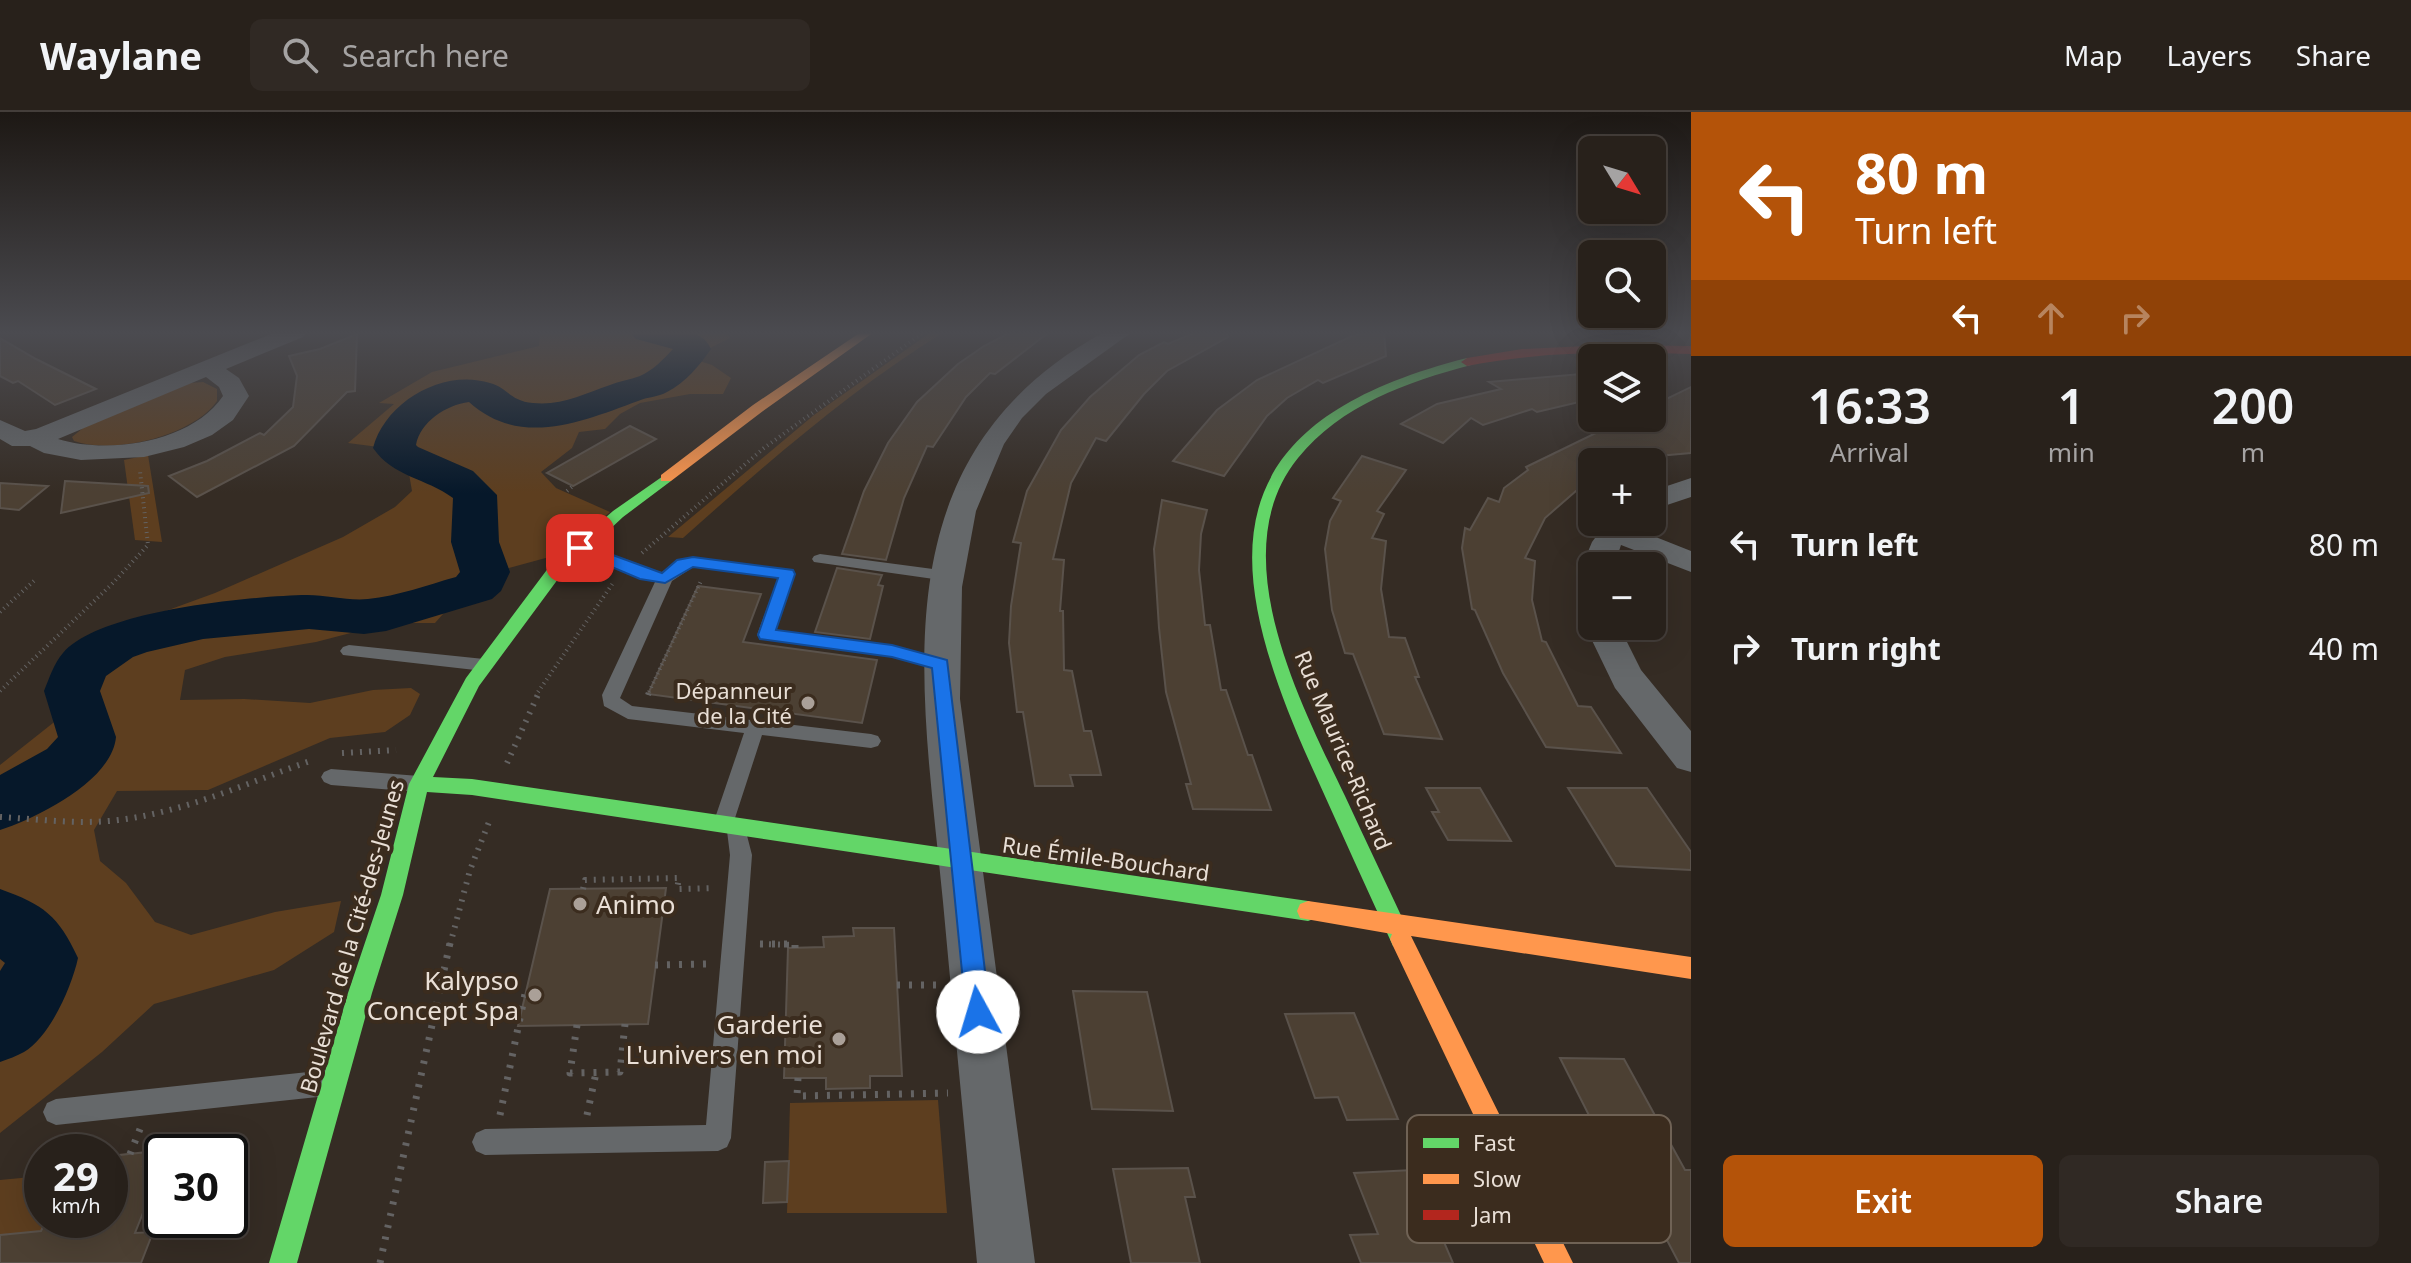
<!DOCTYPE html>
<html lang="en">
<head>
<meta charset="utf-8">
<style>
	body { margin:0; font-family:"Noto Sans",sans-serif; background:#302924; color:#f1f3f6; height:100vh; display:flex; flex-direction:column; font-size:30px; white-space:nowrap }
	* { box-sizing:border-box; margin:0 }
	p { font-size:26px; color:#a5a3a3 }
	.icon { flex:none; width:44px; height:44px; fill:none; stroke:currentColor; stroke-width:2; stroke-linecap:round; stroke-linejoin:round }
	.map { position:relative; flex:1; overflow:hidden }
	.side { display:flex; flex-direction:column; background:#28211b; width:720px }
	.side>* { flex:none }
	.guide { background:#b45309; color:#fff; overflow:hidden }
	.needle { width:52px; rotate:128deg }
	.buttons { position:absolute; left:1578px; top:24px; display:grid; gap:16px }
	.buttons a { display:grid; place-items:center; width:88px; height:88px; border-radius:12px; background:#28211b; box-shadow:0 8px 32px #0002,0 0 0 2px #443e3a; font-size:40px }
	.speed { position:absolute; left:24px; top:1022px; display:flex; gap:16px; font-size:40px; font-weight:700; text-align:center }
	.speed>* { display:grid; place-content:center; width:104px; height:104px; border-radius:50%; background:#28211b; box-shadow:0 8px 32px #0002,0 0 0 2px #443e3a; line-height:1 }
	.speed small { font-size:20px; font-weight:400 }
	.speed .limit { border:4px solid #111; border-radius:12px; background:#fff; color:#111 }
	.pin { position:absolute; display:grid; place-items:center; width:68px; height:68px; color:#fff; margin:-34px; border-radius:16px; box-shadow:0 4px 12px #0006 }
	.me { position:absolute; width:88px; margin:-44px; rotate:354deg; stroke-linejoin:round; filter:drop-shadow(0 0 6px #0008) }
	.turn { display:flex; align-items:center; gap:28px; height:168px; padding:0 32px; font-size:36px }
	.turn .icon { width:104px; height:104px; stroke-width:2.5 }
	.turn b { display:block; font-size:56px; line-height:68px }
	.lanes { display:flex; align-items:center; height:76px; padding:0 32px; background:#0003; justify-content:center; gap:40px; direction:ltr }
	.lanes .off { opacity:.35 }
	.eta { display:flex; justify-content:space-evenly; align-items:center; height:136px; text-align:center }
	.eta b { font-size:48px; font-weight:600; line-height:56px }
	.primary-button { display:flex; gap:16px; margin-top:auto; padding:16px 32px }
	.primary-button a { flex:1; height:92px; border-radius:12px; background:#b45309; color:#fff; font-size:32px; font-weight:600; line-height:92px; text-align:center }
	.primary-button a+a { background:#302924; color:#f1f3f6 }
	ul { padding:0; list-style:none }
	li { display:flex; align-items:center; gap:24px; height:104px; padding:0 32px }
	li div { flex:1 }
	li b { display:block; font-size:30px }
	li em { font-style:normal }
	header { display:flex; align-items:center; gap:48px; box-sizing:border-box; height:112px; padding:0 40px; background:#28211b; border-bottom:2px solid #443e3a }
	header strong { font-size:38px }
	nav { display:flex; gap:44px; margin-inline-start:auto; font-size:28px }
	.search { width:560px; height:72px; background:#302924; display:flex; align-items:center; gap:20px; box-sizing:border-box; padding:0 28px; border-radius:12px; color:#a5a3a3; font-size:30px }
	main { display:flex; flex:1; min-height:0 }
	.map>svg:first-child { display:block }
</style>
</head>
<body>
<header>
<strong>Waylane</strong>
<div class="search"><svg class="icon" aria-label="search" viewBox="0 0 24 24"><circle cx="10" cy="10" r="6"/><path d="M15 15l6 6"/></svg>Search here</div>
<nav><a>Map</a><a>Layers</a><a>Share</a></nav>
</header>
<main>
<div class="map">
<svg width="1691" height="1151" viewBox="0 0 1691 1151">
	<rect width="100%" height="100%" fill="#352c24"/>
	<!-- green -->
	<g fill="#5d3e1f">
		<polygon points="540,220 724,220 730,226 690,246 712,253 731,266 723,282 690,282 640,291 620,302 605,317 579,320 572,336 541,360 556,376 610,400 564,441 498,459 459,484 435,511 389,511 316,530 225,545 185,558 180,588 244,587 310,591 373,578 411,576 420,582 410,603 385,620 330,626 208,678 117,679 94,718 100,749 126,771 155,810 191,823 275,800 341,789 334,820 274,858 154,892 102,940 0,1021 0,653 53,611 66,598 72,579 63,560 97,524 215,481 343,425 395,395 412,379 408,356 394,337 348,331 394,292 379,291 432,260 539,234"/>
		<path d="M 931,220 L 944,220 C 850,278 766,352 683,426 L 668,425 L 814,303 Z"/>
		<path d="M 203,270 L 217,277 L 217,289 C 193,324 113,343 74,329 L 72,325 L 83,316 L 190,271 Z"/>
		<polygon points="148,343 162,430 135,428 124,348"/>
		<polygon points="938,988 947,1101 787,1101 790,991"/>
		<polygon points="42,1064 42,1108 46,1108 41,1119 0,1123 0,1068"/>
	</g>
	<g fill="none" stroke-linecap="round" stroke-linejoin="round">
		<!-- river -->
		<g fill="#06182a" fill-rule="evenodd">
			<path d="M 630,220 C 655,219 700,210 711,237 C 700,253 685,271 667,280 C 658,285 647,285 638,289 C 581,310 520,336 469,290 C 446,293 420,310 416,333 L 418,335 L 473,359 L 497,383 L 499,430 L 510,460 L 501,479 L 492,487 L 386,519 L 364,522 L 309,517 L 203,527 L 147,540 L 133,545 L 106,564 L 100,579 L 116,625 C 112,669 37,706 0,718 L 0,663 L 47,637 L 58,625 L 44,579 C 49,567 54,551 63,541 C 99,498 252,484 307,483 C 328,483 348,489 368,487 C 398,484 427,473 456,465 L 460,460 L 451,430 L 453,386 C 426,366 393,365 373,336 C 385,290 443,256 490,271 C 508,276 510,289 533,291 C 561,294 584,282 610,273 C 619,269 630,268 640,264 C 652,259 664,247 673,237 L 636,227 Z"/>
			<path d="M 0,777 C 44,793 58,803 78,846 C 72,874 50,925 24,940 C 17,944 8,947 0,950 L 0,859 L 5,851 L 0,847 Z"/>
		</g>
	</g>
	<!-- building -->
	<g fill="#4c4033" stroke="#5a524b" stroke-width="2">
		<polygon points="1011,220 1049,220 995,262 990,261 966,285 933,335 927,334 904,386 886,448 842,442 864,379 888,331 917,290 958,252 984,234"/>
		<polygon points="1196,220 1226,220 1228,225 1167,259 1144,282 1106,329 1096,326 1071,371 1053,447 1064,448 1060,499 1063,499 1064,558 1072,559 1084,619 1091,619 1101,663 1070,663 1073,674 1035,674 1023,600 1017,600 1009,531 1011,494 1021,431 1013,430 1027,379 1061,318 1090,285 1139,243 1164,230 1168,232"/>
		<polygon points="1370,220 1384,220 1386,244 1323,271 1318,268 1287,286 1267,304 1224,364 1173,349 1217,298 1257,268 1352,224"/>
		<polygon points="357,222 355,279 347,280 294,334 197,385 169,364 207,349 260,321 264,323 293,295 297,264 289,244 320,237"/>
		<polygon points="0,226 36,247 96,277 55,293 18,269 13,271 0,264"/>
		<polygon points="1592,261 1592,287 1537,300 1532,297 1483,313 1471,306 1443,331 1401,312 1437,292 1501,277 1489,270"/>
		<polygon points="1691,275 1691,341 1592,350 1592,365 1545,406 1525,446 1535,449 1532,488 1542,529 1546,530 1578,594 1591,595 1621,641 1546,635 1503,561 1475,498 1472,497 1462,436 1465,416 1470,418 1488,386 1499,390 1504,376 1528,358 1526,355 1602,318 1652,313 1652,294"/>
		<polygon points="630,314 656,327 573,374 547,361"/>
		<polygon points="1362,344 1406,358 1377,399 1384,402 1372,426 1386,429 1381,477 1389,525 1405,526 1419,565 1415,565 1442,627 1384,622 1353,542 1345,541 1332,498 1325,437 1330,409 1341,389 1333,386"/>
		<polygon points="65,369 148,374 149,381 61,401"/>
		<polygon points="0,371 48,374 19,398 0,396"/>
		<polygon points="1162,388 1207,398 1201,422 1199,458 1205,513 1210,513 1221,578 1226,578 1248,643 1252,643 1271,698 1193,697 1186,672 1191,672 1166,580 1159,516 1154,437"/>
		<polygon points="837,456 882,463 878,473 883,474 870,527 815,520"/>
		<polygon points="698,474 761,482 743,530 877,548 862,611 648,582"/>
		<polygon points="1426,676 1480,676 1511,729 1448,728 1432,700 1439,700"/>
		<polygon points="1568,676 1647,676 1691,740 1691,758 1616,754"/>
		<polygon points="666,776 648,912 518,914 550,777"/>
		<polygon points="853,816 894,816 902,964 870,964 870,976 826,977 826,966 784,966 788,836 824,835 823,825 854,824"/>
		<polygon points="1073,879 1147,880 1173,999 1092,997"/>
		<polygon points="1354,901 1398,1007 1347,1008 1338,985 1315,986 1285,902"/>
		<polygon points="1560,946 1624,947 1685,1058 1691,1058 1691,1151 1679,1151 1616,1031 1603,1031"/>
		<polygon points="148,1040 143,1054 162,1053 135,1121 153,1120 141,1151 0,1151 0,1123 41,1119 46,1108 110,1108 110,1044"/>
		<polygon points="789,1049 787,1090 763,1091 765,1050"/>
		<polygon points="1188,1056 1195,1085 1185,1085 1200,1151 1131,1151 1113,1057"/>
		<polygon points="1413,1058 1453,1151 1361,1151 1350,1123 1378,1122 1354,1061"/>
	</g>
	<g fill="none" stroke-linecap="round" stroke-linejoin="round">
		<!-- path-far2 -->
		<g stroke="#646363" stroke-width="4" stroke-dasharray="1 4" stroke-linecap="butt">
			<polyline points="567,379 573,374"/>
			<polyline points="642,441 764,336 924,220"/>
			<polyline points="0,500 35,468"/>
			<polyline points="0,579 112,472 148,433 140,359"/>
			<polyline points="538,580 613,471"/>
			<polyline points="649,580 701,469"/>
		</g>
		<!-- path-far1 -->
		<g stroke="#646363" stroke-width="6" stroke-dasharray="2 7" stroke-linecap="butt">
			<polyline points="648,583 650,578"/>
			<polyline points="342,641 396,638"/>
			<polyline points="507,651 540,578"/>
			<path d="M 0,705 C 39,707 79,713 118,708 C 186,700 249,670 313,648"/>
			<polyline points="583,777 585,768 679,766 677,777 714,776"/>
			<polyline points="760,832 795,833"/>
			<polyline points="450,833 470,758 489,710"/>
		</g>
		<!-- path -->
		<g stroke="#646363" stroke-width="7" stroke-dasharray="3 9" stroke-linecap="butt">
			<polyline points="760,832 795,832 795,836"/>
			<polyline points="655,853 706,852"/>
			<polyline points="897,873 936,873"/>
			<polyline points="577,913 570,961 620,960 625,912"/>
			<polyline points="798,966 797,984 948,981"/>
			<polyline points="500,1003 525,882"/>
			<polyline points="587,1003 596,961"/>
			<polyline points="130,1042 140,1017"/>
			<polyline points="380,1151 450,831"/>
		</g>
		<!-- lane -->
		<g fill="#65686a" fill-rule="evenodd">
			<polygon points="580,431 649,458 662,460 677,449 693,445 793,458 795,462 776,518 892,533 947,548 950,552 941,558 892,545 760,527 757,523 778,466 693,455 672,469 620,586 632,594 871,622 878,624 881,629 878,634 871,636 762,623 735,706 743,708 752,743 731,1026 727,1035 718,1039 485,1043 476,1039 472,1030 476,1021 485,1017 706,1013 730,743 727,719 716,718 713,712 744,621 628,607 604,594 602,583 655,470 640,467 575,439 572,436 575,433"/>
			<polygon points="820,442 948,459 956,464 948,469 814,450 812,447 814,444"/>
			<polygon points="349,533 484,547 493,553 484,559 343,543 340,539 343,535"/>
			<polygon points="331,657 419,664 426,666 429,672 426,678 419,680 331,673 324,670 321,665 324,660"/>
			<polygon points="327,958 336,962 340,971 336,980 327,984 56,1013 47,1009 43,1000 47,991 56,987"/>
		</g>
		<!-- street -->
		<g fill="#65686a" fill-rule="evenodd">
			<path d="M 276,220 L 306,220 L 303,225 L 226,257 L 239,266 L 249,284 L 233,308 L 212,323 L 184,335 L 144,345 L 81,348 L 44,341 L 30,334 L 12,334 L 0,327 L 0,308 L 25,319 L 36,317 ZM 206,265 L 219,275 L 223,284 C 192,330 109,343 58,327 Z"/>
			<path d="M 1104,220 L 1132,220 L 1046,282 L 1022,306 L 1004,332 L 976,399 L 962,475 L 960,587 L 1035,1151 L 977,1151 C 966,1031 954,911 943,790 C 922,572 875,346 1104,220 Z"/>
			<polygon points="1691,366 1691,385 1652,398 1652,379"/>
			<polygon points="1607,410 1637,410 1633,416 1691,439 1691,460 1621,433 1614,454 1592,454 1592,462 1587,461 1582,454 1592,430"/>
			<polygon points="1592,505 1592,514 1619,514 1641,558 1691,619 1691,660 1677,656 1615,576 1585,514"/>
		</g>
		<!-- fast -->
		<g fill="#63d668" fill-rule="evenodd">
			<path d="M 1467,246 L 1473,250 L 1471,253 C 1407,270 1341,293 1298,346 C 1221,441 1301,592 1345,684 C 1367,732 1390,779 1412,827 L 1409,834 L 1401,837 L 1393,834 C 1367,777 1341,720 1315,662 C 1219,452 1207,312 1467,246 Z"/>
			<polygon points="666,362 671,363 671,369 623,405 561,463 479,574 433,665 472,667 1308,789 1316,792 1319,799 1316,806 1308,809 472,683 427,680 403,783 372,881 297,1151 269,1151 348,881 381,783 409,672 466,566 549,455 613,399"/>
		</g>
		<!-- slow -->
		<g fill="#ff974d" fill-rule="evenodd">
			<polygon points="861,220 874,220 763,299 671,369 661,369 661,363 753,293"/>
			<polygon points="1308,789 1691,845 1691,867 1411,824 1573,1151 1544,1151 1393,834 1390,827 1392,822 1300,806 1297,799 1300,792"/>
		</g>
		<!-- jam -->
		<path fill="#b3261e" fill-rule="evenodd" d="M 1607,233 L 1691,234 L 1691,242 C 1616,240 1541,239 1467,254 L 1461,250 L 1467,246 L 1522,237 Z"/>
	</g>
	<!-- sky -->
	<linearGradient id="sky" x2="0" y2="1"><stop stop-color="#1d1814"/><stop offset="0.58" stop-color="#4b4b50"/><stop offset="1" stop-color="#4b4b50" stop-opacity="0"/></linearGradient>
	<rect width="1691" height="381" fill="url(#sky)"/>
	<!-- route -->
	<polygon fill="#1a73e8" stroke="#114b97" stroke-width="2" points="580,431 662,461 677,448 693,445 793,458 795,462 776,518 892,533 947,548 990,900 986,908 978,912 969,908 966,900 932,556 892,545 760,527 758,523 778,466 693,455 665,471 640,467 574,439 572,436"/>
	<!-- markers -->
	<g fill="#aaa098" stroke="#3b2c1e" stroke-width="3">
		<circle cx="808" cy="591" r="8"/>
		<circle cx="580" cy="792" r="8"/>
		<circle cx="535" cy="883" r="8"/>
		<circle cx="839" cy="927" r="8"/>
	</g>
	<g text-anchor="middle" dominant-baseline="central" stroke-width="8" stroke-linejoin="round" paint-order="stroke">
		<!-- poi labels -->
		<g font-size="22" fill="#e9dfd6" stroke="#3b2c1e" text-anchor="end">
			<text x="792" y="578">Dépanneur<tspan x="792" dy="25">de la Cité</tspan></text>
		</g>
		<!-- street labels -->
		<g font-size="22" fill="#e9dfd6" stroke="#3b2c1e">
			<text transform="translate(1344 638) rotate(67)">Rue Maurice-Richard</text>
			<text transform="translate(1106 746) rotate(8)">Rue Émile-Bouchard</text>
			<text transform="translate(351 824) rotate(-74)">Boulevard de la Cité-des-Jeunes</text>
		</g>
		<!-- near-poi labels -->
		<g font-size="26" fill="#e9dfd6" stroke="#3b2c1e" text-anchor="end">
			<text x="596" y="792" text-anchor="start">Animo</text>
			<text x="519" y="868">Kalypso<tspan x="519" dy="30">Concept Spa</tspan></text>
			<text x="823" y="912">Garderie<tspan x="823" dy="30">L'univers en moi</tspan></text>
		</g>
	</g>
	<!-- legend -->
	<rect x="1407" y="1003" width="264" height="128" rx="12" fill="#3b2c1e" stroke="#6f6255" stroke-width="2"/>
	<rect x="1423" y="1026" width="36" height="10" fill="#63d668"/>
	<rect x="1423" y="1062" width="36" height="10" fill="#ff974d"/>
	<rect x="1423" y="1098" width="36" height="10" fill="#b3261e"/>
	<g font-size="22" fill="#e9dfd6">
		<text x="1473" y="1039">Fast</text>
		<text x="1473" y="1075">Slow</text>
		<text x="1473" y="1111">Jam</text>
	</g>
</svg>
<div class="buttons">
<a><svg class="needle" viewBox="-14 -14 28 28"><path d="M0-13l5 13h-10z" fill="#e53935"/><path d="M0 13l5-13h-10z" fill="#a5a3a3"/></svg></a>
<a><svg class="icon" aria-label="search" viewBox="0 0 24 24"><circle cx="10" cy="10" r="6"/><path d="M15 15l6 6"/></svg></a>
<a><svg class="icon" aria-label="layers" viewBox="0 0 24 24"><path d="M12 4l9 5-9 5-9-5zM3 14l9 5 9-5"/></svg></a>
<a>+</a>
<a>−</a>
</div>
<div class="speed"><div>29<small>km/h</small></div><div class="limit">30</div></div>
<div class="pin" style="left:580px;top:436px;background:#d93025"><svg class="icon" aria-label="arrive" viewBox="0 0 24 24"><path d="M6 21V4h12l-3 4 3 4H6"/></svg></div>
<svg class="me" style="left:978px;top:900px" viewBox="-20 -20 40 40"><circle r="19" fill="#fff"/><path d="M0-13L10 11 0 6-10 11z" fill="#1a73e8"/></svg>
</div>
<section class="side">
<div class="guide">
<div class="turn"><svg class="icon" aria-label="left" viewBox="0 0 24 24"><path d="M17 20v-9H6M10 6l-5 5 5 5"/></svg><div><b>80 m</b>Turn left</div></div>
<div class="lanes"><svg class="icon" aria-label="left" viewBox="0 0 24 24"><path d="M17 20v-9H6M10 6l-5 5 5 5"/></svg><svg class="icon off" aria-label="ahead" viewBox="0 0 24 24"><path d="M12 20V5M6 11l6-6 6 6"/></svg><svg class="icon off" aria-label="right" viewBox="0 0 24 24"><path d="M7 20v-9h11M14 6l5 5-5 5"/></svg></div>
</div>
<div class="eta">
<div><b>16:33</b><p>Arrival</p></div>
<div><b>1</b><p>min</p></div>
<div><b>200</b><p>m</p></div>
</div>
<ul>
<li><svg class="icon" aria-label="left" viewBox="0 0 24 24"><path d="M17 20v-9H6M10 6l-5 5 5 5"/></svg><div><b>Turn left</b></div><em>80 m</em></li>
<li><svg class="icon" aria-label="right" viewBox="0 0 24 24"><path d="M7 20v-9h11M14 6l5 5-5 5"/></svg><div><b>Turn right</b></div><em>40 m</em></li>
</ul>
<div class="primary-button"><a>Exit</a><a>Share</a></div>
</section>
</main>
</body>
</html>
